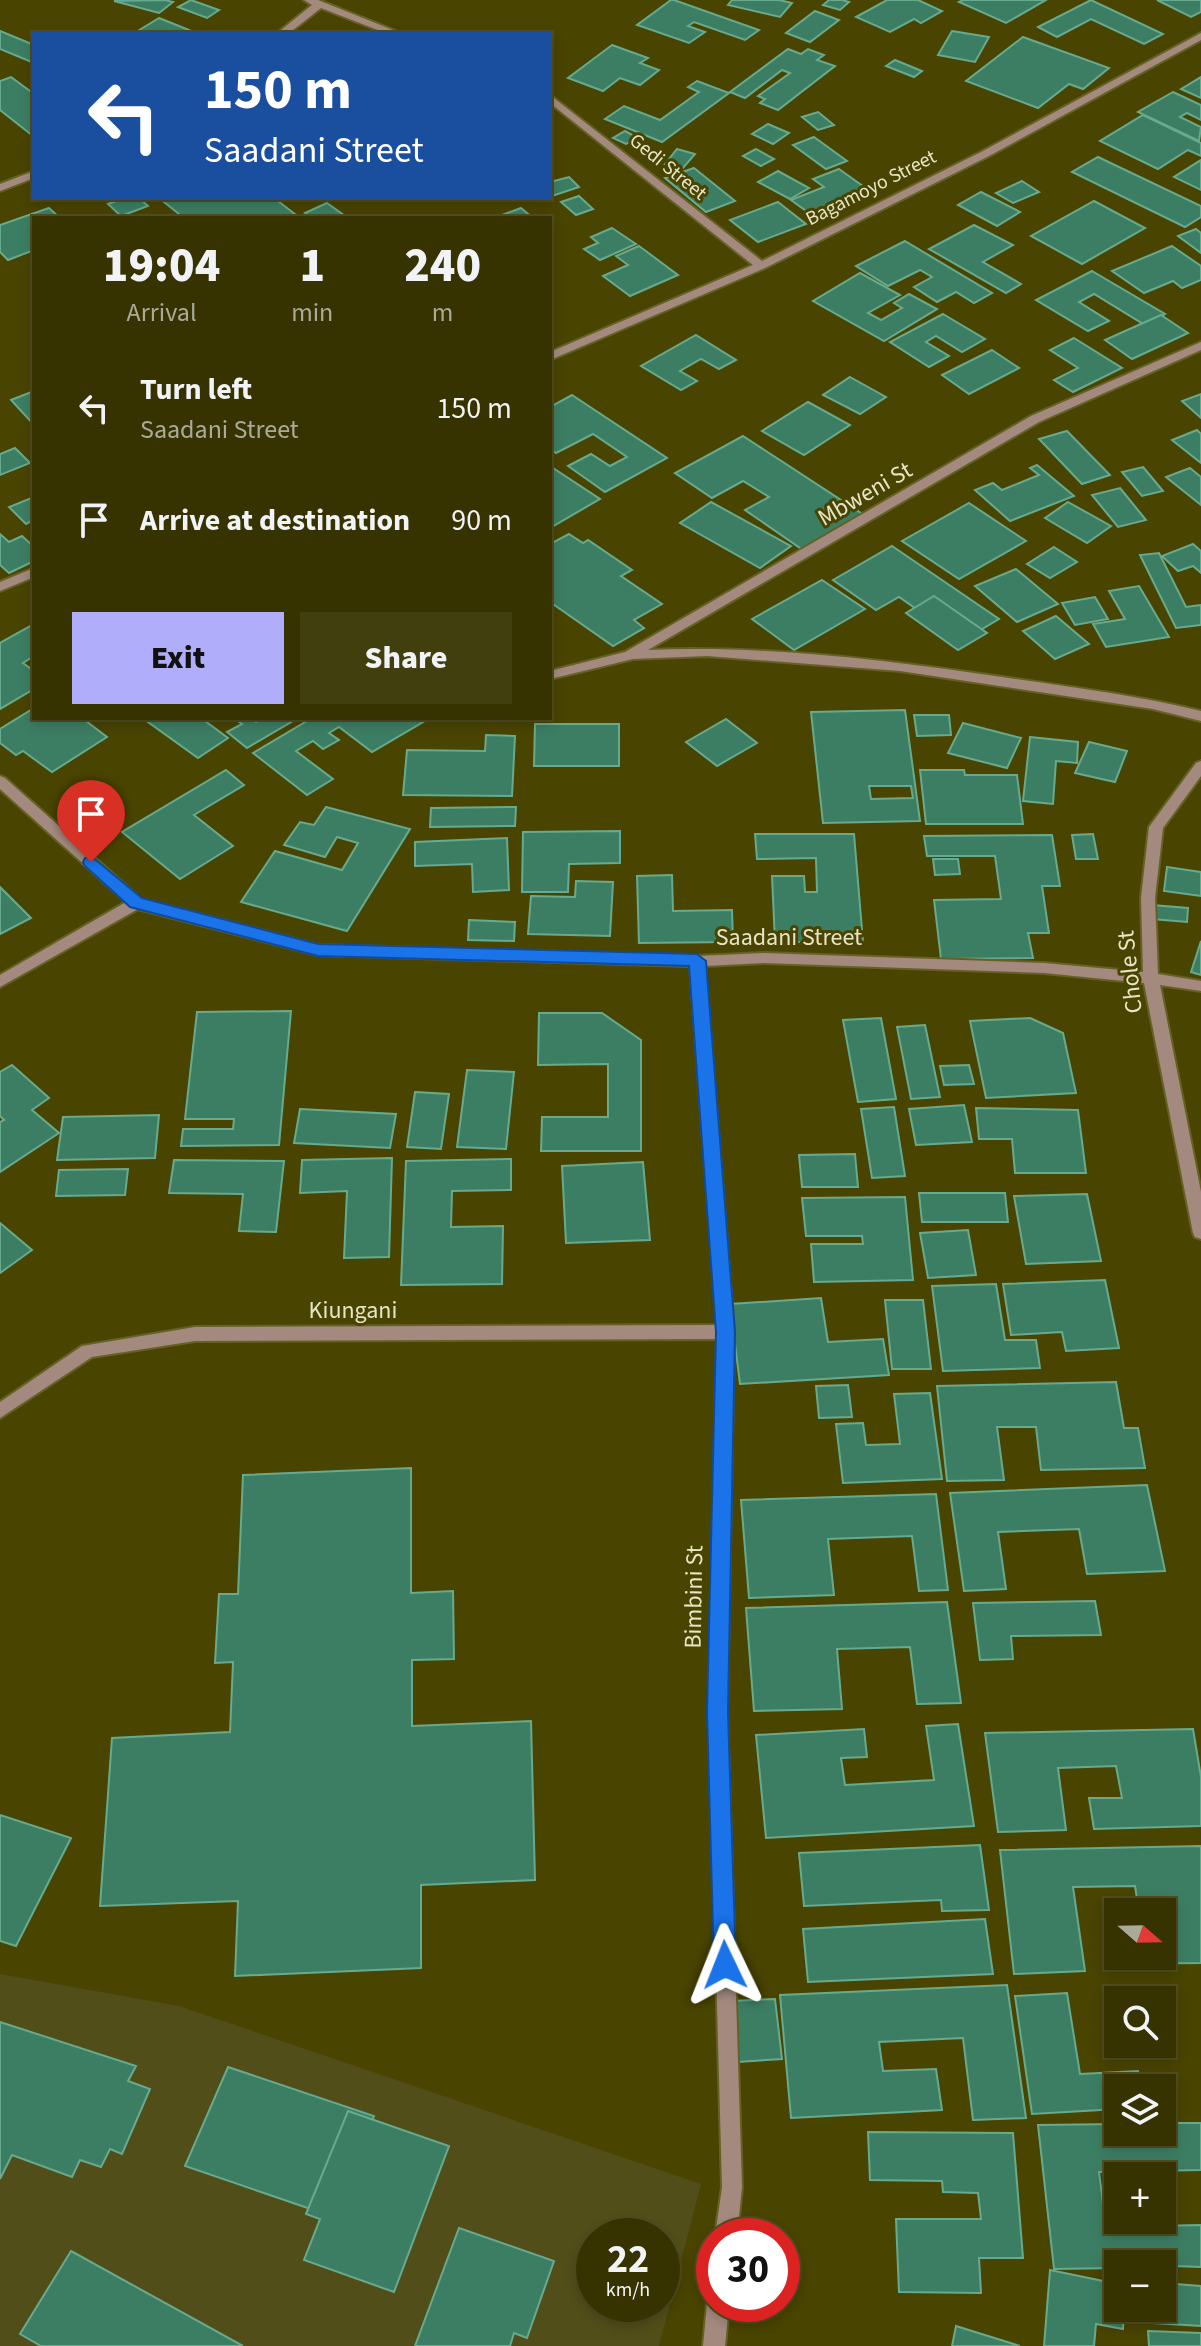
<!DOCTYPE html>
<html lang="en">
<head>
<meta charset="utf-8">
<style>
	body { margin:0; font-family:"Source Sans 3",sans-serif; background:#423f0f; color:#f1f3f6; height:100vh; display:flex; flex-direction:column; font-size:30px; white-space:nowrap }
	* { box-sizing:border-box; margin:0 }
	p { font-size:26px; color:#aa9 }
	.icon { flex:none; width:44px; height:44px; fill:none; stroke:currentColor; stroke-width:2; stroke-linecap:round; stroke-linejoin:round }
	.map { position:relative; flex:1; overflow:hidden }
	.drawer { position:absolute; left:32px; top:216px; width:520px; height:504px; display:flex; flex-direction:column; background:#373300; border-radius:0px; box-shadow:0 4px 12px #0003,0 0 0 2px #514e22 }
	.drawer>* { flex:none }
	.guide { position:absolute; left:32px; top:32px; width:520px; height:168px; border-radius:0px; box-shadow:0 4px 12px #0003,0 0 0 2px #514e22; background:#1a4fa0; color:#fff; overflow:hidden }
	.needle { width:52px; rotate:110deg }
	.buttons { position:absolute; left:1104px; top:1898px; display:grid; gap:16px }
	.buttons a { display:grid; place-items:center; width:72px; height:72px; border-radius:0px; background:#373300; box-shadow:0 4px 12px #0003,0 0 0 2px #514e22; font-size:40px }
	.speed { position:absolute; left:576px; top:2218px; display:flex; gap:16px; font-size:40px; font-weight:700; text-align:center }
	.speed>* { display:grid; place-content:center; width:104px; height:104px; border-radius:50%; background:#373300; box-shadow:0 4px 12px #0003,0 0 0 2px #514e22; line-height:1 }
	.speed small { font-size:20px; font-weight:400 }
	.speed .limit { border:12px solid #d22; background:#fff; color:#111 }
	.pin { position:absolute; display:grid; place-items:center; width:68px; height:68px; color:#fff; margin:-82px -34px; border-radius:50% 50% 50% 0; rotate:-45deg; box-shadow:0 0 8px #0007 }
	.pin .icon { rotate:45deg }
	.me { position:absolute; width:88px; margin:-44px; rotate:358deg; stroke-linejoin:round; filter:drop-shadow(0 0 6px #0008) }
	.turn { display:flex; align-items:center; gap:28px; height:168px; padding:0 40px; font-size:36px }
	.turn .icon { width:104px; height:104px; stroke-width:2.5 }
	.turn b { display:block; font-size:56px; line-height:68px }
	.eta { display:flex; justify-content:space-evenly; align-items:center; height:136px; text-align:center }
	.eta b { font-size:48px; font-weight:800; line-height:56px }
	.cta { display:flex; gap:16px; margin-top:auto; padding:16px 40px }
	.cta a { flex:1; height:92px; border-radius:0px; background:#b0aefa; color:#111; font-size:32px; font-weight:800; line-height:92px; text-align:center }
	.cta a+a { background:#423f0f; color:#f1f3f6 }
	ul { padding:0; list-style:none }
	li { display:flex; align-items:center; gap:24px; height:112px; padding:0 40px }
	li div { flex:1 }
	li b { display:block; font-size:30px }
	li em { font-style:normal }
	.map>svg:first-child { display:block }
</style>
</head>
<body>
<div class="map">
<svg width="1201" height="2346" viewBox="0 0 1201 2346">
	<rect width="100%" height="100%" fill="#494400"/>
	<!-- built -->
	<path fill="#524e1a" fill-rule="evenodd" d="M 0,1974 L 179,2006 L 701,2184 L 659,2346 L 0,2346 ZM 594,2236 L 662,2236 L 662,2304 L 594,2304 Z"/>
	<!-- building -->
	<g fill="#3c7e63" stroke="#68aa8e" stroke-width="2" fill-rule="evenodd">
		<polygon points="165,0 173,2 159,13 114,1"/>
		<polygon points="191,0 219,10 207,18 178,7"/>
		<polygon points="671,0 674,0 759,30 745,40 694,22 688,26 705,32 689,43 637,25"/>
		<polygon points="732,0 779,0 792,3 780,17 728,5"/>
		<polygon points="829,0 842,0 849,2 840,10 823,5"/>
		<polygon points="887,0 918,0 942,11 921,23 914,19 890,32 856,17"/>
		<polygon points="963,0 1046,0 1006,23 959,2"/>
		<polygon points="1091,0 1163,34 1144,44 1091,19 1057,37 1038,27"/>
		<polygon points="1157,0 1201,0 1201,12 1191,17"/>
		<polygon points="815,11 839,20 810,42 786,33"/>
		<polygon points="159,18 194,32 133,34"/>
		<polygon points="0,31 34,45 34,63 0,49"/>
		<polygon points="952,31 989,37 975,62 938,55"/>
		<polygon points="1023,37 1109,68 1083,89 1069,84 1038,108 966,81"/>
		<polygon points="612,45 648,58 640,63 659,70 640,85 620,78 603,91 568,78"/>
		<polygon points="788,49 801,54 808,49 824,55 817,60 835,66 778,110 760,103 765,99 758,96 790,73 782,70 745,98 730,92"/>
		<polygon points="895,60 922,71 914,77 886,66"/>
		<polygon points="11,77 34,94 33,136 0,110 0,81"/>
		<polygon points="1201,77 1201,98 1181,89"/>
		<polygon points="697,81 729,93 662,142 605,119 624,106 660,120 699,92 688,87"/>
		<polygon points="1173,92 1201,105 1201,120 1187,113 1180,117 1201,127 1199,141 1138,112"/>
		<polygon points="818,112 834,125 818,130 802,117"/>
		<polygon points="1143,115 1201,143 1201,156 1188,150 1158,169 1100,141"/>
		<polygon points="768,124 789,133 773,144 752,134"/>
		<polygon points="625,131 638,138 626,144 613,138"/>
		<polygon points="814,137 847,161 826,169 793,145"/>
		<polygon points="677,149 695,154 683,168 665,164"/>
		<polygon points="756,149 774,159 761,166 743,156"/>
		<polygon points="1098,157 1201,206 1201,217 1185,227 1072,172"/>
		<polygon points="1201,160 1201,190 1174,177"/>
		<polygon points="694,168 735,201 706,212 665,178"/>
		<polygon points="839,169 874,194 816,218 791,200 824,187 813,179"/>
		<polygon points="778,171 809,188 790,199 758,182"/>
		<polygon points="569,177 579,187 552,196 550,182"/>
		<polygon points="1022,181 1039,192 1013,203 996,193"/>
		<polygon points="981,192 1020,212 997,226 958,205"/>
		<polygon points="579,196 593,209 576,215 561,202"/>
		<polygon points="125,198 139,198 148,206 121,216 108,204"/>
		<polygon points="159,198 274,198 300,218 184,218"/>
		<polygon points="1094,201 1145,228 1082,264 1031,236"/>
		<polygon points="778,202 806,224 758,242 730,220"/>
		<polygon points="327,203 348,218 312,218 305,213"/>
		<polygon points="49,208 60,218 34,218 34,250 8,260 0,252 0,225"/>
		<polygon points="521,208 533,218 505,218 502,215"/>
		<polygon points="974,225 1013,245 983,262 1021,284 1006,293 929,249"/>
		<polygon points="612,228 636,244 600,260 584,249 598,243 591,237"/>
		<polygon points="1196,229 1201,233 1201,253 1178,236"/>
		<polygon points="905,241 992,293 974,303 956,292 937,302 914,287 932,277 920,270 888,286 856,266"/>
		<polygon points="639,246 678,275 630,296 603,276 628,265 616,256"/>
		<polygon points="1172,246 1201,266 1201,280 1182,288 1173,281 1144,293 1112,271"/>
		<polygon points="1092,271 1165,314 1145,325 1094,294 1079,302 1109,321 1088,331 1036,300"/>
		<polygon points="860,273 900,295 868,313 881,320 902,308 894,303 909,294 937,309 884,341 813,301"/>
		<polygon points="943,314 985,339 962,352 936,336 926,342 949,356 929,367 890,342"/>
		<polygon points="1161,315 1188,333 1132,359 1105,340"/>
		<polygon points="696,335 736,360 719,369 701,359 680,371 697,381 681,390 641,366"/>
		<polygon points="1074,338 1122,368 1073,392 1054,380 1078,368 1050,350"/>
		<polygon points="992,350 1019,368 969,394 942,375"/>
		<polygon points="850,377 886,397 860,414 823,395"/>
		<polygon points="34,391 34,425 11,400"/>
		<polygon points="1201,394 1201,418 1182,401"/>
		<polygon points="572,395 667,458 605,492 568,466 591,454 610,466 627,457 593,434 556,453 550,449 550,407"/>
		<polygon points="808,402 850,425 804,455 762,431"/>
		<polygon points="1197,430 1201,434 1201,463 1172,440"/>
		<polygon points="1067,431 1110,475 1082,484 1039,439"/>
		<polygon points="743,436 864,515 803,550 745,510 769,497 743,481 712,498 675,473"/>
		<polygon points="15,448 30,463 0,475 0,454"/>
		<polygon points="1037,465 1074,496 1010,521 975,490 993,483 1002,490 1039,475 1030,468"/>
		<polygon points="550,466 600,499 550,528"/>
		<polygon points="1143,467 1163,491 1142,496 1122,472"/>
		<polygon points="1190,468 1201,477 1201,505 1166,477"/>
		<polygon points="1120,488 1146,520 1118,527 1092,495"/>
		<polygon points="34,497 34,520 26,524 9,507"/>
		<polygon points="711,502 791,546 760,568 680,523"/>
		<polygon points="1068,502 1111,526 1087,543 1045,518"/>
		<polygon points="969,503 1026,541 959,579 902,541"/>
		<polygon points="0,534 9,542 22,536 34,547 34,561 9,573 0,565"/>
		<polygon points="569,534 583,543 588,540 632,570 621,576 662,604 634,620 644,628 613,646 550,602 550,544"/>
		<polygon points="1193,544 1201,551 1201,573 1193,566 1178,571 1162,556"/>
		<polygon points="892,546 999,619 962,641 899,597 876,610 833,580"/>
		<polygon points="1054,547 1077,562 1050,578 1027,564"/>
		<polygon points="1159,553 1186,607 1201,605 1201,625 1176,628 1140,555"/>
		<polygon points="1016,569 1058,604 1017,622 975,586"/>
		<polygon points="822,580 865,609 794,650 752,619"/>
		<polygon points="1139,586 1169,637 1106,647 1093,624 1125,619 1109,591"/>
		<polygon points="934,596 987,633 958,650 906,613"/>
		<polygon points="1095,597 1108,619 1075,625 1062,603"/>
		<polygon points="1056,616 1089,644 1055,659 1023,631"/>
		<polygon points="34,624 34,656 23,663 34,671 34,689 0,709 0,643"/>
		<polygon points="34,708 34,718 90,718 86,721 107,737 52,772 23,751 16,755 0,743 0,729"/>
		<path d="M 905,710 L 920,821 L 823,823 L 811,712 ZM 869,786 L 911,786 L 913,798 L 871,799 Z"/>
		<polygon points="914,715 949,715 951,735 917,736"/>
		<polygon points="155,718 201,718 228,738 198,758 148,722"/>
		<polygon points="234,718 251,718 256,722 262,718 298,718 247,748 227,732 242,724"/>
		<polygon points="312,718 418,718 423,722 372,752 339,727 329,733 339,740 323,749 313,741 296,751 333,779 307,795 253,753"/>
		<polygon points="726,719 757,743 717,766 686,742"/>
		<polygon points="963,723 1021,738 1007,768 948,753"/>
		<polygon points="535,724 619,724 619,766 534,766"/>
		<polygon points="486,735 515,736 512,796 403,795 407,750 485,751"/>
		<polygon points="1030,737 1078,742 1077,763 1056,761 1053,804 1023,801"/>
		<polygon points="1089,742 1127,751 1115,782 1075,773"/>
		<polygon points="226,770 244,785 194,815 233,846 180,879 122,832"/>
		<polygon points="920,770 964,770 965,775 1017,775 1023,824 926,824"/>
		<polygon points="326,807 410,829 347,931 241,902 275,851 342,870 358,843 337,837 325,857 284,845 300,822 314,825"/>
		<polygon points="516,807 515,826 430,827 431,808"/>
		<polygon points="620,831 620,863 569,864 568,892 522,892 523,832"/>
		<polygon points="755,834 854,834 863,942 775,942 772,876 804,876 805,892 817,892 816,858 757,859"/>
		<polygon points="1093,834 1098,859 1076,859 1072,835"/>
		<polygon points="1052,835 1060,886 1042,886 1049,933 1028,933 1033,958 941,959 934,900 1001,899 995,856 927,856 924,836"/>
		<polygon points="507,838 509,890 473,892 472,864 415,866 415,842"/>
		<polygon points="933,859 958,859 960,874 935,875"/>
		<polygon points="1167,867 1201,872 1201,896 1164,891"/>
		<polygon points="672,875 673,911 732,910 733,942 639,943 637,876"/>
		<polygon points="576,881 613,882 610,936 528,934 531,896 575,897"/>
		<polygon points="0,887 31,918 0,934"/>
		<polygon points="1152,905 1188,908 1187,922 1152,919"/>
		<polygon points="469,920 515,922 514,941 468,940"/>
		<polygon points="1201,941 1201,975 1191,972"/>
		<polygon points="291,1011 279,1145 181,1146 183,1129 233,1129 234,1119 185,1119 197,1012"/>
		<polygon points="539,1013 602,1013 641,1040 641,1151 541,1151 542,1117 608,1117 608,1064 538,1065"/>
		<polygon points="881,1018 896,1099 858,1102 843,1020"/>
		<polygon points="1030,1018 1063,1033 1076,1093 986,1098 970,1021"/>
		<polygon points="925,1025 940,1097 911,1099 897,1027"/>
		<polygon points="12,1065 49,1098 32,1110 59,1133 0,1172 0,1122 4,1120 0,1116 0,1072"/>
		<polygon points="969,1065 974,1084 944,1085 940,1066"/>
		<polygon points="467,1070 514,1072 506,1149 457,1147"/>
		<polygon points="415,1092 449,1094 441,1149 407,1147"/>
		<polygon points="964,1105 972,1142 916,1145 909,1109"/>
		<polygon points="894,1107 905,1176 872,1178 861,1109"/>
		<polygon points="976,1108 1078,1110 1086,1173 1015,1173 1012,1139 979,1139"/>
		<polygon points="300,1109 396,1114 390,1148 294,1143"/>
		<polygon points="159,1115 155,1158 57,1160 63,1117"/>
		<polygon points="855,1154 858,1187 802,1187 799,1155"/>
		<polygon points="392,1158 389,1257 344,1258 347,1191 300,1193 302,1160"/>
		<polygon points="511,1159 511,1190 452,1191 451,1227 503,1226 502,1284 401,1285 406,1161"/>
		<polygon points="174,1160 284,1161 276,1232 239,1231 243,1194 169,1193"/>
		<polygon points="643,1162 650,1240 566,1243 562,1166"/>
		<polygon points="128,1169 125,1195 56,1196 59,1170"/>
		<polygon points="919,1193 1005,1193 1008,1222 922,1222"/>
		<polygon points="1087,1194 1101,1261 1026,1264 1014,1196"/>
		<polygon points="905,1197 913,1280 814,1282 811,1244 863,1244 862,1236 806,1236 802,1198"/>
		<polygon points="0,1223 32,1250 0,1273"/>
		<polygon points="968,1230 976,1275 928,1278 920,1233"/>
		<polygon points="1105,1280 1119,1348 1066,1351 1062,1332 1011,1335 1003,1284"/>
		<polygon points="996,1284 1005,1340 1036,1340 1040,1368 943,1371 932,1286"/>
		<polygon points="821,1298 828,1342 883,1339 889,1375 740,1384 730,1304"/>
		<polygon points="885,1300 923,1300 931,1369 892,1369"/>
		<polygon points="1116,1382 1124,1428 1138,1428 1145,1468 1041,1470 1036,1427 997,1427 1004,1480 947,1481 937,1386"/>
		<polygon points="848,1385 852,1417 819,1418 816,1386"/>
		<polygon points="930,1393 942,1479 843,1483 836,1424 863,1423 866,1445 900,1444 894,1394"/>
		<polygon points="411,1468 411,1593 453,1591 454,1659 412,1660 412,1726 531,1721 535,1880 421,1885 421,1968 235,1976 238,1901 100,1906 112,1738 230,1732 233,1662 215,1663 219,1594 238,1594 243,1475"/>
		<polygon points="1147,1485 1165,1571 1087,1574 1079,1529 998,1532 1006,1589 964,1591 950,1493"/>
		<polygon points="936,1494 948,1590 919,1591 912,1536 828,1539 834,1595 749,1598 741,1500"/>
		<polygon points="1095,1601 1101,1635 1011,1636 1013,1659 980,1660 973,1603"/>
		<polygon points="947,1602 961,1703 917,1704 910,1647 837,1649 842,1709 754,1711 746,1608"/>
		<polygon points="958,1724 974,1826 766,1838 756,1735 864,1729 867,1757 841,1758 845,1785 934,1780 926,1726"/>
		<polygon points="1193,1729 1201,1777 1201,1826 1094,1829 1089,1798 1122,1798 1116,1766 1058,1768 1066,1830 998,1832 985,1733"/>
		<polygon points="0,1815 71,1838 16,1946 0,1941"/>
		<polygon points="980,1845 989,1910 942,1911 941,1900 804,1906 799,1853"/>
		<polygon points="1201,1846 1201,1963 1114,1964 1107,1919 1118,1919 1118,1956 1162,1956 1162,1912 1139,1912 1135,1886 1073,1887 1085,1971 1014,1974 1000,1850"/>
		<polygon points="985,1919 993,1974 808,1982 803,1929"/>
		<polygon points="1007,1985 1026,2118 973,2120 963,2038 879,2042 883,2071 936,2069 942,2110 791,2118 780,1995"/>
		<polygon points="1067,1993 1080,2074 1138,2071 1141,2088 1118,2088 1118,2109 1032,2114 1015,1996"/>
		<polygon points="775,1999 782,2059 738,2062 731,2001"/>
		<polygon points="0,2022 136,2066 128,2081 150,2089 122,2154 110,2149 101,2167 80,2160 72,2177 12,2155 0,2179"/>
		<polygon points="228,2067 374,2116 334,2217 185,2166"/>
		<polygon points="348,2111 449,2146 394,2292 304,2260 320,2219 306,2214"/>
		<polygon points="1162,2123 1201,2123 1201,2170 1099,2172 1106,2227 1201,2225 1201,2267 1118,2264 1118,2268 1054,2269 1038,2125 1118,2124 1118,2132 1162,2132"/>
		<polygon points="868,2132 1013,2133 1023,2258 979,2258 981,2293 899,2292 896,2219 981,2219 978,2193 943,2192 942,2181 870,2180"/>
		<polygon points="459,2228 554,2261 527,2338 514,2333 510,2346 415,2346"/>
		<polygon points="71,2251 243,2346 41,2346 20,2334"/>
		<polygon points="1050,2270 1118,2284 1118,2308 1124,2308 1123,2329 1096,2324 1094,2346 1044,2346"/>
		<polygon points="1162,2283 1201,2286 1201,2326 1138,2322 1138,2308 1162,2308"/>
		<polygon points="956,2326 1020,2346 952,2346"/>
		<polygon points="1148,2331 1201,2333 1201,2346 1149,2346"/>
	</g>
	<g fill="none" stroke-linecap="round" stroke-linejoin="round">
		<defs>
			<g id="minor">
				<polygon points="304,0 318,0 403,34 388,34 321,8 288,34 276,34 312,5"/>
				<polygon points="1201,33 1201,40 989,156 765,268 550,360 550,352 753,265 550,103 550,95 762,261 981,152"/>
				<polygon points="34,171 34,178 0,191 0,184"/>
				<path d="M 1201,342 L 1201,350 L 1039,422 L 648,650 C 766,645 885,660 1002,677 C 1069,687 1136,695 1201,711 L 1201,721 L 1153,709 L 900,671 L 707,656 L 633,659 L 550,679 L 550,671 L 625,652 L 1031,416 Z"/>
				<polygon points="34,568 34,577 0,591 0,582"/>
				<polygon points="1201,761 1201,776 1163,828 1155,898 1158,974 1201,981 1201,991 1160,985 1201,1192 1201,1239 1195,1237 1193,1233 1144,983 1044,973 764,963 705,966 734,1332 727,1712 742,2187 737,2236 715,2236 722,2187 709,1712 717,1339 195,1341 92,1357 0,1418 0,1402 82,1346 195,1327 717,1325 690,966 318,955 138,909 0,987 0,975 126,902 0,789 0,776 5,778 141,899 318,945 697,956 764,953 1044,963 1143,972 1141,898 1149,827 1196,763"/>
				<polygon points="714,2295 714,2304 729,2304 725,2346 703,2346 707,2304"/>
			</g>
		</defs>
		<!-- minor casing -->
		<use href="#minor" stroke="#656124" stroke-width="4"/>
		<!-- minor -->
		<use href="#minor" fill="#a3897e" fill-rule="evenodd"/>
	</g>
	<!-- route -->
	<polygon fill="#1a73e8" stroke="#114b97" stroke-width="2" points="91,856 142,898 318,944 697,954 706,961 735,1332 728,1712 736,1965 733,1973 725,1976 717,1973 714,1965 707,1712 716,1332 689,966 318,956 130,907 85,866 83,862 85,858"/>
	<g text-anchor="middle" dominant-baseline="central" stroke-width="6" stroke-linejoin="round" paint-order="stroke">
		<!-- far-street labels -->
		<g font-size="20" fill="#e6e5c7" stroke="#494400">
			<text transform="translate(668 167) rotate(39)">Gedi Street</text>
			<text transform="translate(871 188) rotate(-27)">Bagamoyo Street</text>
		</g>
		<!-- street labels -->
		<g font-size="24" fill="#e6e5c7" stroke="#494400">
			<text transform="translate(865 494) rotate(-30)">Mbweni St</text>
			<text x="789" y="937">Saadani Street</text>
			<text transform="translate(1130 972) rotate(-96)">Chole St</text>
			<text x="353" y="1310">Kiungani</text>
			<text transform="translate(694 1597) rotate(-89)">Bimbini St</text>
		</g>
	</g>
</svg>
<div class="buttons">
<a><svg class="needle" viewBox="-14 -14 28 28"><path d="M0-13l5 13h-10z" fill="#e53935"/><path d="M0 13l5-13h-10z" fill="#aa9"/></svg></a>
<a><svg class="icon" aria-label="search" viewBox="0 0 24 24"><circle cx="10" cy="10" r="6"/><path d="M15 15l6 6"/></svg></a>
<a><svg class="icon" aria-label="layers" viewBox="0 0 24 24"><path d="M12 4l9 5-9 5-9-5zM3 14l9 5 9-5"/></svg></a>
<a>+</a>
<a>−</a>
</div>
<div class="speed"><div>22<small>km/h</small></div><div class="limit">30</div></div>
<div class="pin" style="left:91px;top:862px;background:#d93025"><svg class="icon" aria-label="arrive" viewBox="0 0 24 24"><path d="M6 21V4h12l-3 4 3 4H6"/></svg></div>
<svg class="me" style="left:725px;top:1965px" viewBox="-20 -20 40 40"><path d="M0-17L14 15 0 8-14 15z" fill="#1a73e8" stroke="#fff" stroke-width="4"/></svg>
<div class="guide">
<div class="turn"><svg class="icon" aria-label="left" viewBox="0 0 24 24"><path d="M17 20v-9H6M10 6l-5 5 5 5"/></svg><div><b>150 m</b>Saadani Street</div></div>
</div>
<section class="drawer">
<div class="eta">
<div><b>19:04</b><p>Arrival</p></div>
<div><b>1</b><p>min</p></div>
<div><b>240</b><p>m</p></div>
</div>
<ul>
<li><svg class="icon" aria-label="left" viewBox="0 0 24 24"><path d="M17 20v-9H6M10 6l-5 5 5 5"/></svg><div><b>Turn left</b><p>Saadani Street</p></div><em>150 m</em></li>
<li><svg class="icon" aria-label="arrive" viewBox="0 0 24 24"><path d="M6 21V4h12l-3 4 3 4H6"/></svg><div><b>Arrive at destination</b></div><em>90 m</em></li>
</ul>
<div class="cta"><a>Exit</a><a>Share</a></div>
</section>
</div>
</body>
</html>
